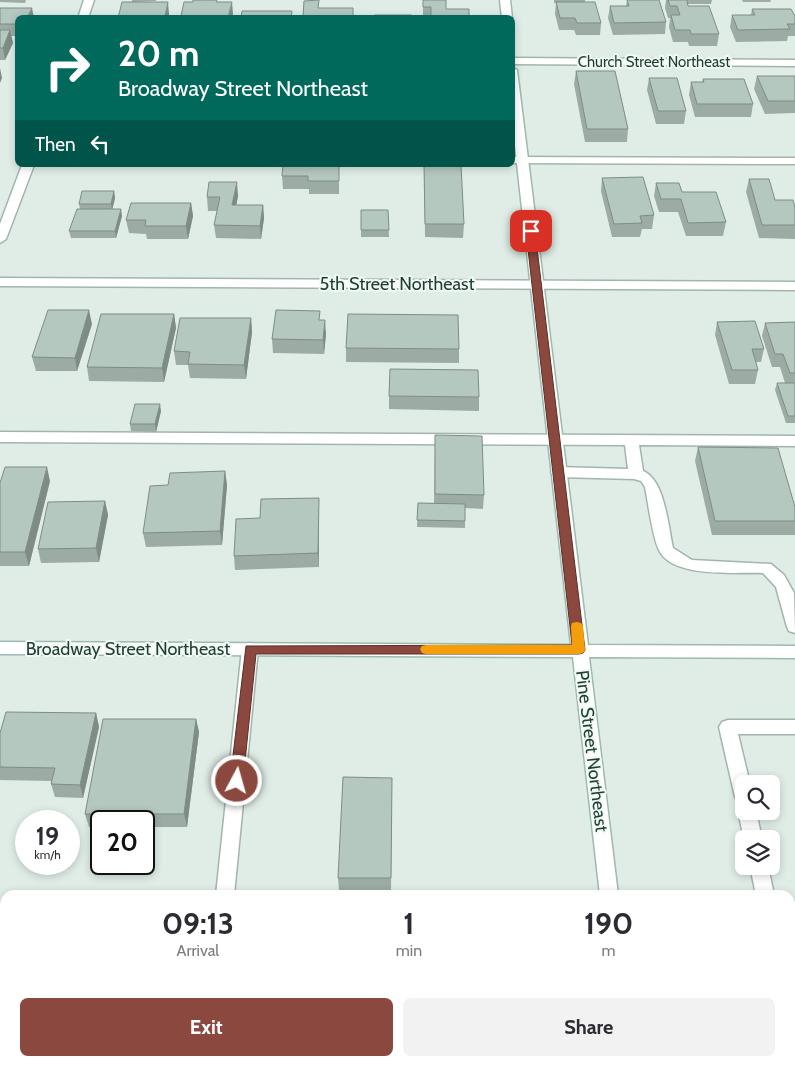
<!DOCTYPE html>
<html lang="en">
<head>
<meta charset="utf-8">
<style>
	body { margin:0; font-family:Cabin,sans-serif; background:#f2f2f3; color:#2b2b33; height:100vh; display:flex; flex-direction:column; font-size:19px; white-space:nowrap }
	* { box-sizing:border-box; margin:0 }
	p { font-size:16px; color:#7c7c81 }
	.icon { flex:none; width:28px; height:28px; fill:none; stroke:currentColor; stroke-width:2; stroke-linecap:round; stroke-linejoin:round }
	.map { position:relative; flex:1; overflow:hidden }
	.details { position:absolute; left:0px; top:890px; width:795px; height:176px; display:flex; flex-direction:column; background:#fff; border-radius:15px 15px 0 0; box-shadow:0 2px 8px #0003 }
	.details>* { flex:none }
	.hud { position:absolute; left:15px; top:15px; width:500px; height:152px; border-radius:8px; box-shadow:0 2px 8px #0003; background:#00695c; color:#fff; overflow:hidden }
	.tools { position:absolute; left:735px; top:775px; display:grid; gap:10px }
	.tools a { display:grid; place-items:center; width:45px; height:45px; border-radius:8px; background:#fff; box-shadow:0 2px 8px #0003; font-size:25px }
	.speed { position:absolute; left:15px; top:810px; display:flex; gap:10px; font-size:25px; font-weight:700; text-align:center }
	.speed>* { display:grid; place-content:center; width:65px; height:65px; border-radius:50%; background:#fff; box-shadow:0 2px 8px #0003; line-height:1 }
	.speed small { font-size:12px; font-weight:400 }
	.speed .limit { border:2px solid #111; border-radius:8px; background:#fff; color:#111 }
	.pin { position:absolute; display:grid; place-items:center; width:42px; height:42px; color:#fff; margin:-21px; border-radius:10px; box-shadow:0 2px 8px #0006 }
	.me { position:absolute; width:55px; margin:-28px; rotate:6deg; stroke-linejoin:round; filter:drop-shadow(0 0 4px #0008) }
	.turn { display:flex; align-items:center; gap:18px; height:105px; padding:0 20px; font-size:22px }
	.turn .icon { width:65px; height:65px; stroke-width:2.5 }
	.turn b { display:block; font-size:35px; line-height:42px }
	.then { display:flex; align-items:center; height:48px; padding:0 20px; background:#0003; gap:10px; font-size:19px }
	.eta { display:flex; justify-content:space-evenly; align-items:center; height:85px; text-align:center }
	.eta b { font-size:30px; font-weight:700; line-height:35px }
	.cta { display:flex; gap:10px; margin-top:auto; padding:10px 20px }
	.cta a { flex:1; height:58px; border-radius:8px; background:#8a483e; color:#fff; font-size:20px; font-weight:700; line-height:58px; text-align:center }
	.cta a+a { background:#f2f2f3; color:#2b2b33 }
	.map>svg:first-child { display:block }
</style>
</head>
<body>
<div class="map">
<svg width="795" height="1066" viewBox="0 0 795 1066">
	<rect width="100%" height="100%" fill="#e0ede6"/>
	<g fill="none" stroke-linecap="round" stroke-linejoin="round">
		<defs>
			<g id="service">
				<polygon points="512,157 795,158 795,164 512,163"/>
				<path d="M 0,432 L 795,436 L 795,446 L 639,445 L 643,471 C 665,480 668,526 673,548 L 692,560 L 771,564 L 784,575 L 794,593 L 795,633 L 789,631 L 787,627 L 776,587 L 763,573 C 736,572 675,578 660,552 C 653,541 648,502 645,487 L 641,481 L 634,479 L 558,477 L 553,475 L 551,472 L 553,469 L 558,467 L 628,469 L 625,445 L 0,442 Z"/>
				<polygon points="250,643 256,645 258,649 234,895 216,895 242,649 244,645"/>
				<polygon points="728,720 795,720 795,734 738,734 750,784 744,784 744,804 738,802 735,797 719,727 722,722"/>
				<polygon points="744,805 744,811 756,811 762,839 744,839 738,811 741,806"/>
				<polygon points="750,866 768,866 774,895 756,895"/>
				<polygon points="790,999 795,1001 795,1041 790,1039"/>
				<polygon points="216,1061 236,1061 238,1066 218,1066"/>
			</g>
			<g id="minor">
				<polygon points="84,0 94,0 88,18 78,18"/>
				<polygon points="512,58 795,60 795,66 512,64"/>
				<polygon points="22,165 34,165 6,239 0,243 0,224"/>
				<polygon points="0,278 795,282 795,290 0,286"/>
			</g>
			<g id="secondary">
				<polygon points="500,0 510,0 512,18 502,18"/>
				<polygon points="512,67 517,70 588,645 795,646 795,658 589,657 618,895 600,895 573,657 0,654 0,642 571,645 512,119"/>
				<polygon points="620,1061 640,1061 641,1066 621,1066"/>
			</g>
		</defs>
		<!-- service casing -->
		<use href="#service" stroke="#a2b5ad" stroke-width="3"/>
		<!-- minor casing -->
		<use href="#minor" stroke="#a2b5ad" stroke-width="3"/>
		<!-- secondary casing -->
		<use href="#secondary" stroke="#9dbaae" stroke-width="3"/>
		<!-- service -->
		<use href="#service" fill="#fff" fill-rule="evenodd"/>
		<!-- minor -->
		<use href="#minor" fill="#fff" fill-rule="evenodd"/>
		<!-- secondary -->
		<use href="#secondary" fill="#fff" fill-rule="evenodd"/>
	</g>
	<!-- wall -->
	<g fill="#9caca4">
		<polygon points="0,0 26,0 25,3 0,2"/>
		<polygon points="132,0 156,0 156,1 132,2"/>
		<polygon points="423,0 469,18 423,18"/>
		<polygon points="554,0 585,0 585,2 601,23 600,35 576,35 574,30 559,30 555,14 556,3 554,3"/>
		<polygon points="627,0 666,22 665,34 613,35 608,18 610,6 626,6"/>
		<polygon points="666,0 712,0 711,4 688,4 688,6 719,34 717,46 689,46 688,42 673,42 669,27 670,18 668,18 665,8"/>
		<polygon points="742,0 771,0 770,2 743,2"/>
		<polygon points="304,1 319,8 353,8 353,18 303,18"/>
		<polygon points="0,8 18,18 18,36 11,36 13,43 5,60 0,60"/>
		<polygon points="752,9 795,16 795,36 788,36 787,41 736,42 730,27 732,15 751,15"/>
		<polygon points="169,14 169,18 118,18"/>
		<polygon points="576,71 628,129 627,142 585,142 574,84"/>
		<polygon points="757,76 795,76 795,113 765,114 754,89"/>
		<polygon points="649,78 686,111 684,124 656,124 647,90"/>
		<polygon points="703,79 753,104 751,117 695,117 689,95 691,82 702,82"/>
		<polygon points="339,165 339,194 309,194 309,189 283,189 282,176"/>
		<polygon points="424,165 464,224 463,238 425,237"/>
		<polygon points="602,178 654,215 652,229 642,229 640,237 612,237 601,191"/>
		<polygon points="749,179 775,200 795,208 795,239 759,238 746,192"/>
		<polygon points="656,183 682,192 726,222 723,236 686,236 678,212 659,212 654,196"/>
		<polygon points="114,191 115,198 112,209 122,216 116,238 71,238 69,231 80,209 79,204"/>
		<polygon points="238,196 236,205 263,205 264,218 261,239 216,238 214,225 217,211 208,211 207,197"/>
		<polygon points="191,203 193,216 188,239 147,239 146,234 129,233 126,220"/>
		<polygon points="361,210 388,210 389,237 361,237"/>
		<polygon points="174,314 176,328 164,382 89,381 87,367"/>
		<polygon points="251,318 252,332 246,379 190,378 188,365 176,365 174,351"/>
		<polygon points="320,320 326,334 324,354 273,353 272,339"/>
		<polygon points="717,322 764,349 761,362 756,362 758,370 755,384 729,384 715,335"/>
		<polygon points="795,322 795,423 786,423 775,390 777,383 785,383 780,367 772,367 762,336 765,323"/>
		<polygon points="92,324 77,371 36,371 32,357"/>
		<polygon points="346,348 459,349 459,363 346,362"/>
		<polygon points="389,396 479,397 479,411 389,409"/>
		<polygon points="161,411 156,432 131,431 130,424"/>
		<polygon points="435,435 484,495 483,509 465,508 465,528 417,527 418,503 434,503"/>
		<polygon points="698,447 795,507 795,535 712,535 695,461"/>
		<polygon points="225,471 227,485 222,545 146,547 143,533 168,485"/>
		<polygon points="50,481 29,566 0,566 0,483"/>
		<polygon points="319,498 319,567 235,570 234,556 260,518"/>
		<polygon points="105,501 108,515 99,562 41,563 38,549"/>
		<polygon points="96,713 99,727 83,798 55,797 51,784 51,781 0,780 0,733"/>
		<polygon points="196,719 199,732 187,827 144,827 144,821 101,821 101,827 89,827 85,814"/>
		<polygon points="392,778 391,892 339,891 338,878"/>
	</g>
	<!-- shaded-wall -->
	<g fill="#7f8c86">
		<polygon points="168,2 169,14 169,18 165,18"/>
		<polygon points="232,2 233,14 232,18 228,18"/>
		<polygon points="32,8 34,18 27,18"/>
		<polygon points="10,30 13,43 5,60 3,48"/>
		<polygon points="0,68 2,78 0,83"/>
		<polygon points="237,182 238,196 234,218 232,205"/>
		<polygon points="114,191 115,198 112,211 111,204"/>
		<polygon points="191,203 193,216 188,239 186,226"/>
		<polygon points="263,205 264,218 261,239 260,226"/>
		<polygon points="121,209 122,216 116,238 115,231"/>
		<polygon points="89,310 92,324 77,371 75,358"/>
		<polygon points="174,314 176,328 164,382 162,368"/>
		<polygon points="251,318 252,332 246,379 244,365"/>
		<polygon points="325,320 326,334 324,354 323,340"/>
		<polygon points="160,404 161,411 156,432 155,424"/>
		<polygon points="47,467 50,481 29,566 25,552"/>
		<polygon points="225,471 227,485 222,545 220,531"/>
		<polygon points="319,498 319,567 318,553"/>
		<polygon points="105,501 108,515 99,562 96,548"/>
		<polygon points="96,713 99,727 83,798 80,785"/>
		<polygon points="196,719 199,732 187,827 184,814"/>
	</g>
	<!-- building -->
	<g fill="#b5c8bf" stroke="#7f8c86">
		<polygon points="193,0 217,0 216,2 232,2 228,18 192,18 192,17 181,16 184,2 193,2"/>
		<polygon points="319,0 318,8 353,8 353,18 317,18 317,16 303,16 304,1"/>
		<polygon points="423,0 446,0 446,9 469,9 469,18 431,18 431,7 423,7"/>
		<polygon points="627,0 659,0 666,22 614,23 610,6 629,6"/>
		<polygon points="668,0 687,0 688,6 709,6 719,34 691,34 690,30 675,30 671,15 680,15 677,6 670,6"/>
		<polygon points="122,2 168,2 165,16 153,16 153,18 118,18"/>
		<polygon points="556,2 595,2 601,23 577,23 575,18 560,18"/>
		<polygon points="0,8 32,8 27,18 18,18 18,24 0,24"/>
		<polygon points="752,9 791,9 795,16 795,24 787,24 790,29 738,30 732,15 755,15"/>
		<polygon points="242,11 292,11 291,18 241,18"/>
		<rect x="375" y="15" width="36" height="3"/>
		<polygon points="0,30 10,30 3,48 0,48"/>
		<polygon points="576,71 615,71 628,129 587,129"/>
		<polygon points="757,76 795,76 795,101 768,101"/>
		<polygon points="649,78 677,78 686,111 658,111"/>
		<polygon points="703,79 744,79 753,104 697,104 691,82 704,82"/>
		<polygon points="283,165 339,165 339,181 308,181 308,176 282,176"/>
		<polygon points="424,165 461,165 464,224 425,224"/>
		<polygon points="643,177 654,215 640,216 642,223 614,224 602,178"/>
		<polygon points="749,179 769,179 775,200 793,200 795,208 795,225 762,225"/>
		<polygon points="209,182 237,182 232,205 263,205 260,226 214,225 220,197 207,197"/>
		<polygon points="656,183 679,183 682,192 716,192 726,222 688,223 681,199 661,199"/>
		<polygon points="82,191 114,191 111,204 79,204"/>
		<polygon points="131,203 191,203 186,226 145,226 146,220 126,220"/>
		<polygon points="77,209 121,209 115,231 69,231"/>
		<polygon points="361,210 388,210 389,230 361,230"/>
		<polygon points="48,310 89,310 75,358 32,357"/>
		<polygon points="276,310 320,311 319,320 325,320 323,340 272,339"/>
		<polygon points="101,314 174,314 162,368 87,367"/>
		<polygon points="348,314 458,315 459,349 346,348"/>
		<polygon points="180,318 251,318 244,365 188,364 190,352 174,351"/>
		<polygon points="755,321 764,349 752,349 758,370 732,370 717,322"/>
		<polygon points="795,322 795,373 790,373 783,354 775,354 765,323"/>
		<polygon points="390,369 478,370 479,397 389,396"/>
		<polygon points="777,383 795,383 795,416 788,416"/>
		<polygon points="135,404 160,404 155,424 130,424"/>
		<polygon points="435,435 482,436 484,495 435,494"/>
		<polygon points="698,447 778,448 795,507 795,521 715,521"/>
		<polygon points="5,467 47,467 25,552 0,552 0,483"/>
		<polygon points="225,471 220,531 143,533 150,486 168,485 170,473"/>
		<polygon points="319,498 318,553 234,556 236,519 260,518 261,499"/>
		<polygon points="105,501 96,548 38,549 48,502"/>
		<polygon points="418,503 465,504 465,521 417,520"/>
		<polygon points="6,712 96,713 80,785 51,784 55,768 0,767 0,733"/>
		<polygon points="103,719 196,719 184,814 85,814"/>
		<polygon points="343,777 392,778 391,878 338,878"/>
	</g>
	<!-- route -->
	<polygon fill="#8a483e" stroke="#5a2f28" points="531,228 535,231 585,650 583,653 579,654 256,654 243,781 241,785 237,787 232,785 230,781 246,646 572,645 526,231"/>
	<!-- slow -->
	<polygon fill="#f59e0b" points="577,622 581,623 583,626 585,650 583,653 579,654 426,654 422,653 420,649 422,646 426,645 572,645 571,626 572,623"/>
	<g text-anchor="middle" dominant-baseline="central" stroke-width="4" stroke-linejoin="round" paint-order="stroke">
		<!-- far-street labels -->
		<g font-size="15" fill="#1f3f34" stroke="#f1f9f4">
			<text x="654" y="62">Church Street Northeast</text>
		</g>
		<!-- street labels -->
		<g font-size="18" fill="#1f3f34" stroke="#f1f9f4">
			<text x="397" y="284">5th Street Northeast</text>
			<text x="128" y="649">Broadway Street Northeast</text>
			<text transform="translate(592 751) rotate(83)">Pine Street Northeast</text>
		</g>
	</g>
</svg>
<div class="tools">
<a><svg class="icon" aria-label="search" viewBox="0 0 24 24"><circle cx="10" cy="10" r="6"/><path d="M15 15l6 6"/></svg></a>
<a><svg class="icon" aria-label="layers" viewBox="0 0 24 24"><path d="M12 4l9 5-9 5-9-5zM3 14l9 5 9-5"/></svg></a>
</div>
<div class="speed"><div>19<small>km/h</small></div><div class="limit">20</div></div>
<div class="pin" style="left:531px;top:231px;background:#d93025"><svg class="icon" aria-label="arrive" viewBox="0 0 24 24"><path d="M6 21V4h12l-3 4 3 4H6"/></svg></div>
<svg class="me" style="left:237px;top:781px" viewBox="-20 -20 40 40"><circle r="17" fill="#8a483e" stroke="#fff" stroke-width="3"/><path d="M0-11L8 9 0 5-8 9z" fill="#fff"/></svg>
<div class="hud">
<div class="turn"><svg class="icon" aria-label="right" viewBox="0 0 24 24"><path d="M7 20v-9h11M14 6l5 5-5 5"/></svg><div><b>20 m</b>Broadway Street Northeast</div></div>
<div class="then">Then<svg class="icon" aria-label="left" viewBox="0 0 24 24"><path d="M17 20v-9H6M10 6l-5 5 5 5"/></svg></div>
</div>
<section class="details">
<div class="eta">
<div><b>09:13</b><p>Arrival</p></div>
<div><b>1</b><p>min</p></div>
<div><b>190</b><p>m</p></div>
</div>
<div class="cta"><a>Exit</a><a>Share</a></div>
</section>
</div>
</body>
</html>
